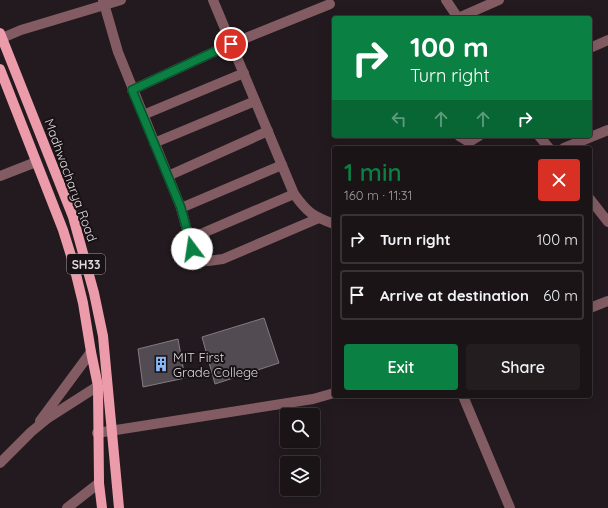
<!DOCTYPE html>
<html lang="en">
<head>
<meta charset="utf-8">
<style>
	body { margin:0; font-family:Quicksand,sans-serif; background:#231d1f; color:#f1f3f6; height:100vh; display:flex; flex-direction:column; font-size:15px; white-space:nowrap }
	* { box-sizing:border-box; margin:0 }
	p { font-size:13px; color:#9f9ea1 }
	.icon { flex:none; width:22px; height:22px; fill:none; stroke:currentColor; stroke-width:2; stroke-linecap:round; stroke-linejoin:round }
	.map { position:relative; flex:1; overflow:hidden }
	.side { position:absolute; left:332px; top:146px; width:260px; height:252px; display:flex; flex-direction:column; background:#1a1416; border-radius:4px; box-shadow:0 4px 16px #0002,0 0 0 1px #383335 }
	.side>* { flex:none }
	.top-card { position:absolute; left:332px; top:16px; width:260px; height:122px; border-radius:4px; box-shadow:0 4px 16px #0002,0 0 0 1px #383335; background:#0b8043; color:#fff; overflow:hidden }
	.fabs { position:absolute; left:280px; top:408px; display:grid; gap:8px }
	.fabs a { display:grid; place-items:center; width:40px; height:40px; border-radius:4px; background:#1a1416; box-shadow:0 4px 16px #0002,0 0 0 1px #383335; font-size:20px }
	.pin { position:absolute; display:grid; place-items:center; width:34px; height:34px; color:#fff; margin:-17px; border:2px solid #fff; border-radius:50%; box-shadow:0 1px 4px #0007 }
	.me { position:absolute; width:44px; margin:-22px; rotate:346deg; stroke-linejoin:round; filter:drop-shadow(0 0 3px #0008) }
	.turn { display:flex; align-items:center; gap:14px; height:84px; padding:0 12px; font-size:18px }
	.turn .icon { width:52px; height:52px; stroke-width:2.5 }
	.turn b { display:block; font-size:28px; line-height:34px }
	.lanes { display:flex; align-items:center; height:38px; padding:0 12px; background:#0003; justify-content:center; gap:20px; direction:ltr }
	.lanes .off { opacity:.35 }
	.round { display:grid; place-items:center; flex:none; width:42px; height:42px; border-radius:4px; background:#231d1f }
	.overview { display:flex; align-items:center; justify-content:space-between; height:68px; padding:0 12px }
	h1 { font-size:24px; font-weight:600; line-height:30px; color:#0b8043 }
	.primary-button { display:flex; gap:8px; margin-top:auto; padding:8px 12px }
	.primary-button a { flex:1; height:46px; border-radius:4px; background:#0b8043; color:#fff; font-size:16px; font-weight:600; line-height:46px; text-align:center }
	.primary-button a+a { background:#231d1f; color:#f1f3f6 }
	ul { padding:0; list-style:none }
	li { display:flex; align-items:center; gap:12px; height:50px; margin:0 8px 6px; padding:0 4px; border:2px solid #383335; border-radius:4px }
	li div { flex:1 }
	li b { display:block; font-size:15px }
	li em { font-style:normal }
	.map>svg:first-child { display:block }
</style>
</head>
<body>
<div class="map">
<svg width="608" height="508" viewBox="0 0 608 508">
	<rect width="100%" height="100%" fill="#221a1e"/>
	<!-- building -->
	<g fill="#524b51" stroke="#827b81">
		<polygon points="264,318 279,363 215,384 202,337"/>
		<polygon points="178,339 185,378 143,387 138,349"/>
	</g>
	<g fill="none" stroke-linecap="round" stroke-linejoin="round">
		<!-- minor -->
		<g stroke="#835c63" stroke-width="10">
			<polyline points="103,0 118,52 181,208 192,249 199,258 208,261 223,259 319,218"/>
			<path d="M 213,0 L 294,194 C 307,212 312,216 334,224"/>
			<polyline points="446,0 458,18"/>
			<polyline points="458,18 499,0"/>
			<polyline points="0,39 21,30 121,0"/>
			<polyline points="590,48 608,40"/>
			<polyline points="132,90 231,44 330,4"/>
			<polyline points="143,115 244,73"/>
			<polyline points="459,136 469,142 479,136"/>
			<polyline points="539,136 549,148"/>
			<polyline points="154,143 255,101"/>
			<polyline points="564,148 608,130"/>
			<polyline points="0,176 36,162"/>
			<polyline points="168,176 268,131"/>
			<polyline points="590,199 608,222"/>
			<polyline points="181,208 282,165"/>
			<polyline points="189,239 294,194"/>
			<polyline points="590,308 608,301"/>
			<polyline points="463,396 510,508"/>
			<polyline points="40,421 91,352"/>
			<polyline points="97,433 313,399 334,393"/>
			<polyline points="0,463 31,432 48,418 98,386 105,384"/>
			<polyline points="67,508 99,483"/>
		</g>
		<!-- major -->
		<g stroke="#ec9baa" stroke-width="10">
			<polyline points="0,33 73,217 94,293 103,336 119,508"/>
			<polyline points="0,69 63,230 73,262 83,303 91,352 98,386 99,483 102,508"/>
		</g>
	</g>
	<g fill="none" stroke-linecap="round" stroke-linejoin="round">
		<defs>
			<polyline id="route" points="192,249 181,208 132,90 231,44"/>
		</defs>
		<!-- route casing -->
		<use href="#route" stroke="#07532c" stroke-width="10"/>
		<!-- route -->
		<use href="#route" stroke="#0b8043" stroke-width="7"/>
	</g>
	<!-- icons -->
	<defs>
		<symbol id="building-bare" viewBox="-9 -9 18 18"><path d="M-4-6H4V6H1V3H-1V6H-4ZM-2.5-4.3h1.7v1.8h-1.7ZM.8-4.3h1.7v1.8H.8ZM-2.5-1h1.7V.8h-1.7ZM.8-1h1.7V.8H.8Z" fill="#88bafc" stroke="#181115" stroke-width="2.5" paint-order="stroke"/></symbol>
	</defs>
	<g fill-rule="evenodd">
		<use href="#building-bare" x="150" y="353" width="22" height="22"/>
	</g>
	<g text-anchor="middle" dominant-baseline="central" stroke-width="4" stroke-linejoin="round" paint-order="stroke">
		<!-- shield labels -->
		<rect fill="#181115" stroke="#a39ea0" stroke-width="1" x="67" y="254" width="38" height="20" rx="3"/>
		<g font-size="12" font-weight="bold" fill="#dfdadc">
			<text x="86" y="264">SH33</text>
		</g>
		<!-- street labels -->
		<g font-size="13" fill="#dfdadc" stroke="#181115">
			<text transform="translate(71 180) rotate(70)">Madhwacharya Road</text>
		</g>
		<!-- poi labels -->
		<g font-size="13" fill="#dfdadc" stroke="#181115" text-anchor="start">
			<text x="173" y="357">MIT First<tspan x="173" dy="15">Grade College</tspan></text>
		</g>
	</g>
</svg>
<div class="fabs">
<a><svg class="icon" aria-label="search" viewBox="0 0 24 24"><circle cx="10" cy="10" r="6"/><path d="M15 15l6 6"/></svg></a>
<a><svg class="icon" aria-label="layers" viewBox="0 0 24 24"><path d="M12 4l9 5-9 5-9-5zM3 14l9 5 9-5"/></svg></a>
</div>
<div class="pin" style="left:231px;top:44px;background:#d93025"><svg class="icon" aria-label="arrive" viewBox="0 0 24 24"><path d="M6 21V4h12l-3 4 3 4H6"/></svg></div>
<svg class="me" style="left:192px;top:249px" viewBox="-20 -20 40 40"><circle r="19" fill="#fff"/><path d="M0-13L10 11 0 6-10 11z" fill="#0b8043"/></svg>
<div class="top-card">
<div class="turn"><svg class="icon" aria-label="right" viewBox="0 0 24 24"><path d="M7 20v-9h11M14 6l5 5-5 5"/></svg><div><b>100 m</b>Turn right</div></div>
<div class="lanes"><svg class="icon off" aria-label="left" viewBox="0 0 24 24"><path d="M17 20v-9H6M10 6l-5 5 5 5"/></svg><svg class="icon off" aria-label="ahead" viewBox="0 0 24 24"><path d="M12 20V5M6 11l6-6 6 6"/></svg><svg class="icon off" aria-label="ahead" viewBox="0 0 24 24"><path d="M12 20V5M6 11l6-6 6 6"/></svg><svg class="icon" aria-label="right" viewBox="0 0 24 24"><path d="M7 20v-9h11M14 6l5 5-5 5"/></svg></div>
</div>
<section class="side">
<div class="overview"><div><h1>1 min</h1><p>160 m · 11:31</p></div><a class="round" style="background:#d93025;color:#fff"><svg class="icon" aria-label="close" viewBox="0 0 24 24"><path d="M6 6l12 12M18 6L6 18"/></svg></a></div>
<ul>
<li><svg class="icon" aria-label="right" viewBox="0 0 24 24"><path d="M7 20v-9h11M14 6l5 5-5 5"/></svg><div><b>Turn right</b></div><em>100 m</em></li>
<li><svg class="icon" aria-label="arrive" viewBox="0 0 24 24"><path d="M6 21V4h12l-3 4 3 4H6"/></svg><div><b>Arrive at destination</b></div><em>60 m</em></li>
</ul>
<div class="primary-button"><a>Exit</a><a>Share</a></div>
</section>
</div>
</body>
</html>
